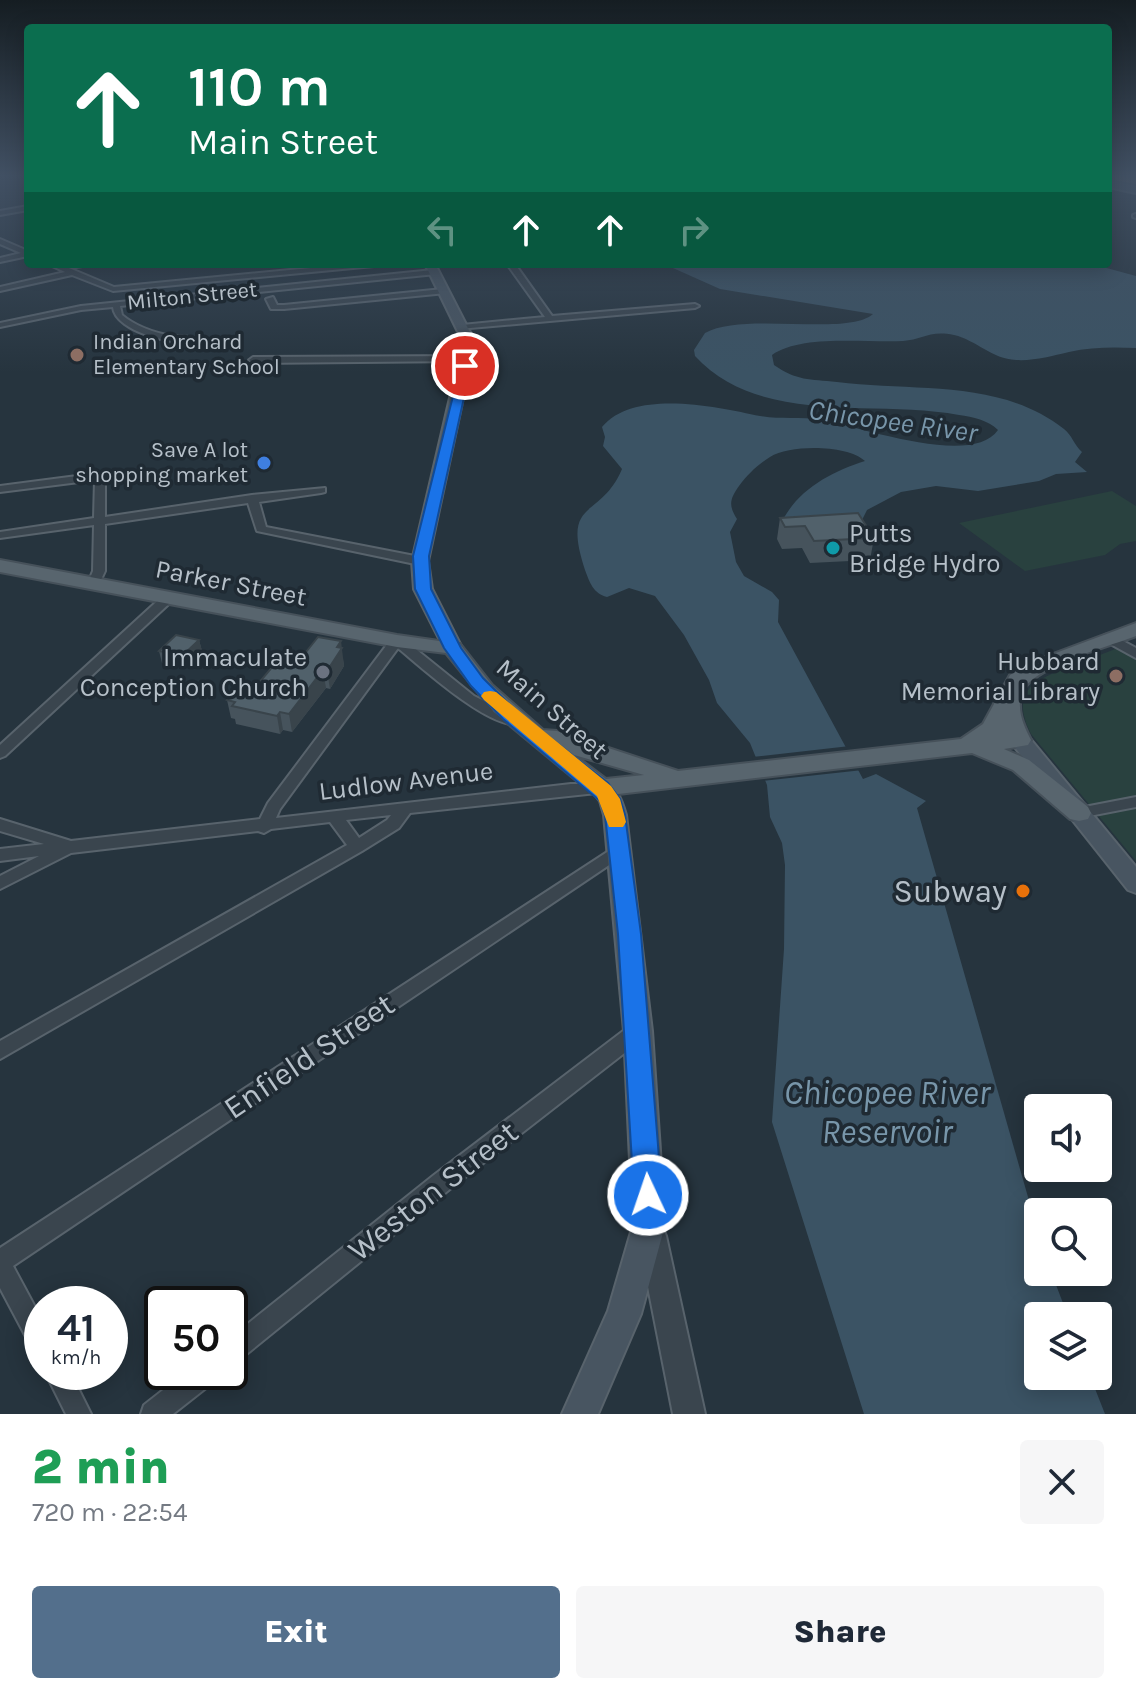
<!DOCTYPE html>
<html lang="en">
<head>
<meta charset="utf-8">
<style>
	body { margin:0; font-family:Karla,sans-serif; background:#f6f6f7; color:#1f2937; height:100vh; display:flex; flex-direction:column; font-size:30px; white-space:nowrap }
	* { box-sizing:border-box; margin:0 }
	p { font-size:26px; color:#747a83 }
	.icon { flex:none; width:44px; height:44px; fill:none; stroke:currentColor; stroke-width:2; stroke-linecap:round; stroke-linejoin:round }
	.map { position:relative; height:1414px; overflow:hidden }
	.details { display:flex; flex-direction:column; background:#fff; flex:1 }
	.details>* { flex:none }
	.guide { position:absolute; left:24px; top:24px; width:1088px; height:244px; border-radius:8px; box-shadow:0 4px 20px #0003; background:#0b6e4f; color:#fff; overflow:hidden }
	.tools { position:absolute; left:1024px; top:1094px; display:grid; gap:16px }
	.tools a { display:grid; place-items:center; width:88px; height:88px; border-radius:8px; background:#fff; box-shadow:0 4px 20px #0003; font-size:40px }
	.speed { position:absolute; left:24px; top:1286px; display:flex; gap:16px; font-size:40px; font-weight:700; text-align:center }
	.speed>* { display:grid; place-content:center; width:104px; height:104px; border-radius:50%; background:#fff; box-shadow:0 4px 20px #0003; line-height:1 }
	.speed small { font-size:20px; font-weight:400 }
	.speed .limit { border:4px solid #111; border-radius:12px; background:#fff; color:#111 }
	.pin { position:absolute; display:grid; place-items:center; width:68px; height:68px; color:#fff; margin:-34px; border:4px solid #fff; border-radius:50%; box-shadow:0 2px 8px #0007 }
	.me { position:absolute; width:88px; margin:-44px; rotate:357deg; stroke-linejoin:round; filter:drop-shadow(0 0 6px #0008) }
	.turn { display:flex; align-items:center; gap:28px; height:168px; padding:0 32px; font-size:36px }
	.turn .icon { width:104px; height:104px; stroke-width:2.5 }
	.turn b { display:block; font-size:56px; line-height:68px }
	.lanes { display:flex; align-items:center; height:76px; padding:0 32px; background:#0003; justify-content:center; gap:40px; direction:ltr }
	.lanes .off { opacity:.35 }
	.round { display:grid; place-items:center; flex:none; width:84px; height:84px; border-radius:8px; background:#f6f6f7 }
	.headline { display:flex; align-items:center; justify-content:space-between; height:136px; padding:0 32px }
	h1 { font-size:48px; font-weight:800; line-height:60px; color:#1e9e55 }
	.cta { display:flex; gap:16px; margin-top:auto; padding:16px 32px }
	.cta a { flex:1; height:92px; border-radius:8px; background:#536f8c; color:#fff; font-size:32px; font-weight:800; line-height:92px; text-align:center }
	.cta a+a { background:#f6f6f7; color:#1f2937 }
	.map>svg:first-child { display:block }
</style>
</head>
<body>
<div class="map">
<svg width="1136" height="1414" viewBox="0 0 1136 1414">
	<rect width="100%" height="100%" fill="#26343e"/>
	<!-- green -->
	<g fill="#29413f">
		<polygon points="1112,491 1136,506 1136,541 1120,544 1105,555 1025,571 959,523"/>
		<path d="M 1123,646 L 1136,656 L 1136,861 L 1031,734 C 1010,692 1032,681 1069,667 C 1087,660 1105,653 1123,646 Z"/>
	</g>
	<!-- water -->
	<path fill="#3b5364" d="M 664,264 L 1092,264 L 1136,276 L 1136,348 C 1113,347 1091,347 1069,352 C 1051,356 1035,361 1016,360 C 992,359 976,340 954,335 C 929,330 922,340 903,341 C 867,343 801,334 772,355 L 774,365 C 797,381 809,379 837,382 C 913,392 999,378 1064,429 C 1072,435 1074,445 1082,452 L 1075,462 L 1087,472 L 1056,474 L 1039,481 L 978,491 L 936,486 L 901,492 L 867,510 L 855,534 L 780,526 C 795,491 830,472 865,461 C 848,445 791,444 770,457 C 757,465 748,474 739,486 C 730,499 728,505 737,519 L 730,532 L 736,562 L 744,576 L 772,592 L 779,600 L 778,622 L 863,779 L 876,774 L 926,801 L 917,808 L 1038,1232 L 1038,1272 L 1051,1272 L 1068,1316 L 1038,1316 L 1038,1376 L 1090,1376 L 1105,1414 L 864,1414 L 772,1122 L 784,949 L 785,865 L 782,843 L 770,817 L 767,785 L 750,743 L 717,703 L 709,680 L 684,635 L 655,596 L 629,588 L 607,597 C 593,593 590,583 585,570 C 561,497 600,521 622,469 L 603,446 L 605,437 L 602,427 C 634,388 718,407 760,416 C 780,420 801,416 821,420 C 859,426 972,468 998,430 C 988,420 973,417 959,415 C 874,399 760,427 695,356 L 694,350 L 705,333 C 743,311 847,337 873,314 L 720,289 Z"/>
	<!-- pier -->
	<polygon fill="#26343e" points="850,746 863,770 761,781 752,757"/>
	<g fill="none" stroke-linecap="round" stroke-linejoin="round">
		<defs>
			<g id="minor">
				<polygon points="28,206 28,210 0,215 0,211"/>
				<polygon points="1136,214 1136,218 1133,217 1133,215"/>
				<polygon points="0,239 28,251 28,256 0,262 0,258 21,253 0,244"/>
				<polygon points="48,264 96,264 69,268 114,287 352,264 378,264 374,266 113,291 72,275 0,291 0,287 65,272"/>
				<polygon points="507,264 515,264 552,316 695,304 699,306 695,308 459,329 458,327 462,325 545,317"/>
				<path d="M 433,270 L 436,274 L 120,306 L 122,315 C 135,326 155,333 172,336 C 181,337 190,336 198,339 C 179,348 115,332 113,307 L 81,310 L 0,327 L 0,323 L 81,306 Z"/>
				<polygon points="443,289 447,291 446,293 284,309 271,309 266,299 273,297 277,305 284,305"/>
				<polygon points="469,356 470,358 466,361 253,363 249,360 253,357"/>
				<polygon points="100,473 105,476 105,517 252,495 325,488 325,492 321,493 259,502 266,527 420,557 426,561 420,565 257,531 248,503 105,524 105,571 98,586 94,587 88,583 93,571 94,525 0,538 0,532 94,518 95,480 0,492 0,486"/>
				<polygon points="169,593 173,594 175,597 173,600 5,756 0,758 0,745 165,594"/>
				<polygon points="1110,634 1136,648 1136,658 1105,641 1104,638 1105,635"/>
				<path d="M 397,637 L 402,638 L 474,696 L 518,718 L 520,721 L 518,724 C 489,729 421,667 398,648 L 280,809 L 276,818 L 571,784 L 606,784 L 609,788 L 606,792 L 410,813 L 399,828 L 362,851 L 0,1059 L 0,1041 L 347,845 L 330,822 L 271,829 L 264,833 L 258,831 L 71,853 L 0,889 L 0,876 L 39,856 L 0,861 L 0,849 L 44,844 L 0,831 L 0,819 L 71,841 L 260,819 L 268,803 L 392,638 ZM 391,815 L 387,820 L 359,838 L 346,820 Z"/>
				<polygon points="1136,797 1136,807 1079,818 1073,817 1071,813 1073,809 1079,808"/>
				<polygon points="618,845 624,847 626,851 624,855 13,1266 42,1320 42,1356 34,1352 0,1288 0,1248"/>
				<polygon points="638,1023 645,1025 648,1031 645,1037 450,1189 238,1361 230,1365 230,1338 434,1175 631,1025"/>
				<polygon points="45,1372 70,1372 91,1414 66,1414"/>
				<polygon points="186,1372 218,1372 215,1381 173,1414 141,1414 144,1405"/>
			</g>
			<polygon id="tertiary" points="652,1222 662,1226 666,1236 705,1414 673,1414 638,1236 642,1226"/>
			<g id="secondary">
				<polygon points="1108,181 1136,187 1136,193 1108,187"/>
				<polygon points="425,264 435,264 475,342 428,561 432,589 462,648 453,654 444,648 414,589 412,561 463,342"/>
				<polygon points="1020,733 1027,735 1136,867 1136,893 1128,890 1013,745 1010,740 1013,735"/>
				<path d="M 601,781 C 617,785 622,801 626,815 L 652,1031 L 665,1225 L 641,1314 L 598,1414 L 562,1414 L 608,1311 L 633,1225 L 624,1031 L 604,815 L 600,801 L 590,788 L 593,783 Z"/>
			</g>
			<path id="primary" d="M 0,560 L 397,635 L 460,644 L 492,685 L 543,730 L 557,731 L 678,771 L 961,739 L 983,724 L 1010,675 L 1029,663 L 1136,623 L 1136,636 C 1111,646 1030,667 1022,693 C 1016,710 1024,726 1031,740 L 1028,745 L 1004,749 L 1029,760 L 1088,807 L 1091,813 L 1088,819 L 1079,821 L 1070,819 L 1013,770 L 972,753 L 601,796 L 593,794 L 494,712 L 446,653 L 397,647 L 0,572 ZM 574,755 L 644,775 L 606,779 Z"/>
			<polygon id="motorway" points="1108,175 1136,178 1136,184 1108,179"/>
		</defs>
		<!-- minor casing -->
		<use href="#minor" stroke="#58636c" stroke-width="4"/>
		<!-- tertiary casing -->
		<use href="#tertiary" stroke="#58636c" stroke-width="4"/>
		<!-- secondary casing -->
		<use href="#secondary" stroke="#58636c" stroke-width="4"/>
		<!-- primary casing -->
		<use href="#primary" stroke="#46515a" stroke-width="4"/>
		<!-- motorway casing -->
		<use href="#motorway" stroke="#455059" stroke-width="4"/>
		<!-- minor -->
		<use href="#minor" fill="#3a454e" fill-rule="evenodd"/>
		<!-- tertiary -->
		<use href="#tertiary" fill="#3a454e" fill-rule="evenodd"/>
		<!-- secondary -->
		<use href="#secondary" fill="#485561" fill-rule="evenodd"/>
		<!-- primary -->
		<use href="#primary" fill="#58656e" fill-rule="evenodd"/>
		<!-- motorway -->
		<use href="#motorway" fill="#746458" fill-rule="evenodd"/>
	</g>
	<!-- wall -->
	<g fill="#46535c">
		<polygon points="780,518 874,538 870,560 810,563 802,548 782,549 777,539"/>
		<polygon points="199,640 202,651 185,667 162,663 159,651"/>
		<polygon points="343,659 344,666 330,689 326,688 292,732 283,730 280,734 236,724 235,719 231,718 227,700 298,662"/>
	</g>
	<!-- shaded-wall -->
	<g fill="#39444b">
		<polygon points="199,640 202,651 185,667 182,656"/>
		<polygon points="341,641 344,666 330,689 327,671 337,647"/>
		<polygon points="323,670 326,688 292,732 289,714"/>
		<polygon points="280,712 283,730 280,734 277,716"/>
	</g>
	<!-- building -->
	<g fill="#51616b" stroke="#39444b" stroke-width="2">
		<polygon points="858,513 874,538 814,541 805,526 785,527 780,518"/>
		<polygon points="176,635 199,640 182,656 159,651"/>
		<polygon points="318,637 341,641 337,647 342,648 327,671 323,670 289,714 280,712 277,716 232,706 235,702 227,700 242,684 258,684 278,660 298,662"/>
	</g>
	<!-- sky -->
	<linearGradient id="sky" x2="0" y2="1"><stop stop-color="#151d22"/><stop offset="0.47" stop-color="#415063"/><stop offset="1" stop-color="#415063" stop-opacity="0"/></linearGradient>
	<rect width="1136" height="373" fill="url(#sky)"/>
	<!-- route -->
	<polygon fill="#1a73e8" stroke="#114b97" stroke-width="2" points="461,364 471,366 429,556 431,589 461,648 483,678 516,711 608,783 620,799 625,815 641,934 662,1195 658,1204 648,1208 638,1204 634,1195 618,934 605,815 600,801 503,719 471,686 444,648 415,589 413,556"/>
	<!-- slow -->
	<polygon fill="#f59e0b" points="490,691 496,692 611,786 620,799 626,822 623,827 609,827 597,796 484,700 481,696 484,692"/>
	<!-- markers -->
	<g fill="#8d6e63" stroke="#1f2a33" stroke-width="3">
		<circle cx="77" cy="355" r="8"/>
		<circle cx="1116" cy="676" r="8"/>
	</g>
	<circle fill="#3f7fe0" stroke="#1f2a33" stroke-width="3" cx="264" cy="463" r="8"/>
	<circle fill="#0f9aa8" stroke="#1f2a33" stroke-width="3" cx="833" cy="548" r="8"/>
	<circle fill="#6b7280" stroke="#1f2a33" stroke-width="3" cx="323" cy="672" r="8"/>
	<circle fill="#e8710a" stroke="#1f2a33" stroke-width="3" cx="1023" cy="891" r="8"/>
	<g text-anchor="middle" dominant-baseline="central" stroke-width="7" stroke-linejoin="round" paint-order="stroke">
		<!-- far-street labels -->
		<g font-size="22" fill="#b6c0c9" stroke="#1f2a33">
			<text transform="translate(192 296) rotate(-6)">Milton Street</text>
		</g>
		<!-- far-poi labels -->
		<g font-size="22" fill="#b6c0c9" stroke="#1f2a33" text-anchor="start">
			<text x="93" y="342">Indian Orchard<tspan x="93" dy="25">Elementary School</tspan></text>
			<text x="248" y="450" text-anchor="end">Save A lot<tspan x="248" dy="25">shopping market</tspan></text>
		</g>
		<!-- poi labels -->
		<g font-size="26" fill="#b6c0c9" stroke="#1f2a33" text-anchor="end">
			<text x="849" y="533" text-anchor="start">Putts<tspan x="849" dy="30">Bridge Hydro</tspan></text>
			<text x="307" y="657">Immaculate<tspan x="307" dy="30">Conception Church</tspan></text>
			<text x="1100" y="661">Hubbard<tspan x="1100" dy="30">Memorial Library</tspan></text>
		</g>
		<!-- street labels -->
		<g font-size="26" fill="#b6c0c9" stroke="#1f2a33">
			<text transform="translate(231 583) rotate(11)">Parker Street</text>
			<text transform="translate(552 709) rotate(41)">Main Street</text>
			<text transform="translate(406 781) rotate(-7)">Ludlow Avenue</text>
		</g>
		<!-- water labels -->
		<g font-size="28" font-style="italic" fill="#7896aa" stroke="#1f2a33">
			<text transform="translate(893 421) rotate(8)">Chicopee River</text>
		</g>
		<!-- near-poi labels -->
		<g font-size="32" fill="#b6c0c9" stroke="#1f2a33" text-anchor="end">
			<text x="1007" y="891">Subway</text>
		</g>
		<!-- near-street labels -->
		<g font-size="32" fill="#b6c0c9" stroke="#1f2a33">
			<text transform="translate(309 1056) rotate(-34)">Enfield Street</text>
			<text transform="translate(433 1191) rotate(-38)">Weston Street</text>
		</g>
		<!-- near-water labels -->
		<g font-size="34" font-style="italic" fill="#7896aa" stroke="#1f2a33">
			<text x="887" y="1093">Chicopee River<tspan x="887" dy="39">Reservoir</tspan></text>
		</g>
	</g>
</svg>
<div class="tools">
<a><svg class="icon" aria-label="sound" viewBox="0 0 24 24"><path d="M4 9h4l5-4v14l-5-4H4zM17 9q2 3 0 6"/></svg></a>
<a><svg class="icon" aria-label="search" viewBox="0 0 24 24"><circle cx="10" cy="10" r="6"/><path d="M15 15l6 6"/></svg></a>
<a><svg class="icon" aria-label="layers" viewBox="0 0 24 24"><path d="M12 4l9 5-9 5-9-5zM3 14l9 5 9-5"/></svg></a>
</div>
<div class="speed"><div>41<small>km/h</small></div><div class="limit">50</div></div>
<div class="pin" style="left:465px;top:366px;background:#d93025"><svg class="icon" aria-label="arrive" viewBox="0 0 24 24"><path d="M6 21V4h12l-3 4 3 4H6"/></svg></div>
<svg class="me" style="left:648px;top:1195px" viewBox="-20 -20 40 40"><circle r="17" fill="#1a73e8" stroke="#fff" stroke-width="3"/><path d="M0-11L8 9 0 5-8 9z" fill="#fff"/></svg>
<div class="guide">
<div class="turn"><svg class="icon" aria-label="ahead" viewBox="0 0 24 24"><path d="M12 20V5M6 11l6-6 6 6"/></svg><div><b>110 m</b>Main Street</div></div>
<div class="lanes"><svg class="icon off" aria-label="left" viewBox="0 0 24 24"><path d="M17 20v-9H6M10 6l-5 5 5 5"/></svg><svg class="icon" aria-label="ahead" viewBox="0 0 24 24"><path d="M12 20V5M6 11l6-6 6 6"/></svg><svg class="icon" aria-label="ahead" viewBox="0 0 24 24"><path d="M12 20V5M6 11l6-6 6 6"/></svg><svg class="icon off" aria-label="right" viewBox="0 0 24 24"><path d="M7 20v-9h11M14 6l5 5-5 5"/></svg></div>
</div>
</div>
<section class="details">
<div class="headline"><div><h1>2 min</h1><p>720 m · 22:54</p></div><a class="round"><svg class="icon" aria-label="close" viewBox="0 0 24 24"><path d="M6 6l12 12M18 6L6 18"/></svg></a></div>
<div class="cta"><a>Exit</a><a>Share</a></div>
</section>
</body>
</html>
